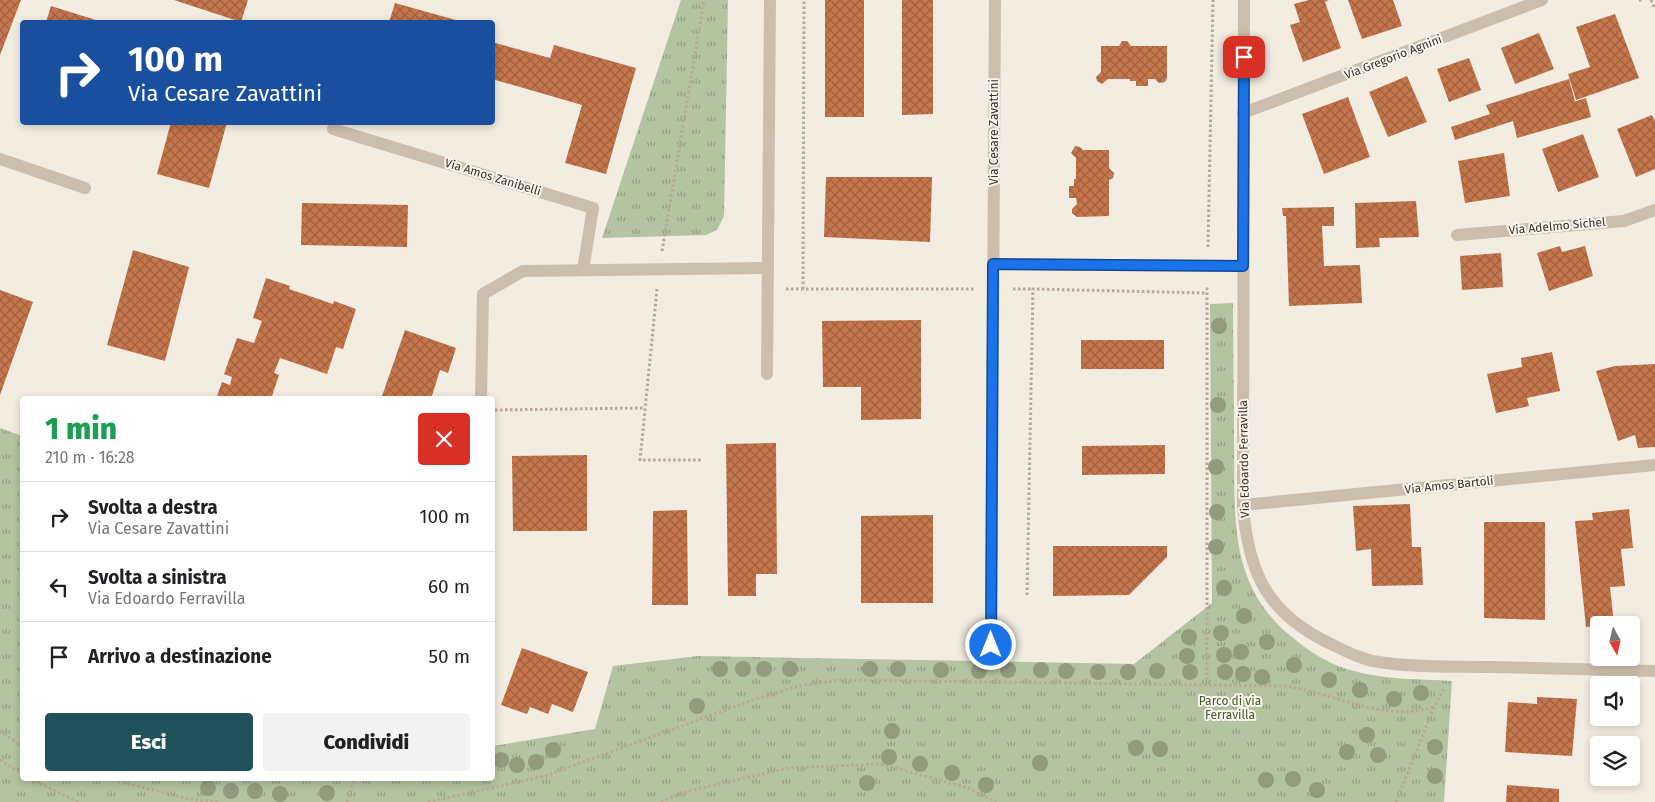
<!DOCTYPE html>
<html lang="it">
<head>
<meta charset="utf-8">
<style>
	body { margin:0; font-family:"Fira Sans",sans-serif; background:#f2f2f2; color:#202124; height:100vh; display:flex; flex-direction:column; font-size:19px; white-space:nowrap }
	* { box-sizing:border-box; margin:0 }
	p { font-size:16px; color:#757577 }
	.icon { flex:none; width:28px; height:28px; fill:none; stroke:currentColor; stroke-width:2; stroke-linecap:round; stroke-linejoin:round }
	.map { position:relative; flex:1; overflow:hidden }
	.side { position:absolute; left:20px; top:396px; width:475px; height:385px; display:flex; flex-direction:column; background:#fff; border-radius:5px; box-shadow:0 2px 8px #0003 }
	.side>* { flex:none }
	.banner { position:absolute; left:20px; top:20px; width:475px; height:105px; border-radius:5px; box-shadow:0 2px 8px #0003; background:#1a4fa0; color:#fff; overflow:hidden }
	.needle { width:32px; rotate:172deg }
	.tools { position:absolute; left:1590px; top:616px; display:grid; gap:10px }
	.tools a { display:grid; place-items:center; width:50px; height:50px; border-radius:5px; background:#fff; box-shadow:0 2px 8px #0003; font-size:25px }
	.pin { position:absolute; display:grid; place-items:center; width:42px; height:42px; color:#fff; margin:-21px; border-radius:10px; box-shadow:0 2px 8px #0006 }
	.me { position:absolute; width:55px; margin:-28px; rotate:0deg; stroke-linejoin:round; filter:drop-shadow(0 0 4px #0008) }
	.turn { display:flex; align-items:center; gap:18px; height:105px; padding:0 25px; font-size:22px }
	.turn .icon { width:65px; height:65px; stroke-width:2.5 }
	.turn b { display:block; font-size:35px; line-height:42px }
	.round { display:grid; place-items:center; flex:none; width:52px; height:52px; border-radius:5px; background:#f2f2f2 }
	.overview { display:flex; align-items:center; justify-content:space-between; height:85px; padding:0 25px }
	h1 { font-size:30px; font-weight:800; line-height:38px; color:#1e9e55 }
	.primary-button { display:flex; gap:10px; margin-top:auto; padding:10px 25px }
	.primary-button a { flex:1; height:58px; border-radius:5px; background:#20525c; color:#fff; font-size:20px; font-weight:800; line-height:58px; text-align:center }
	.primary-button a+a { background:#f2f2f2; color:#202124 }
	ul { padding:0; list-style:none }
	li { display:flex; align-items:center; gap:15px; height:70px; padding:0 25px; border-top:1px solid #e0e0e0 }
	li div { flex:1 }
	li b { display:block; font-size:19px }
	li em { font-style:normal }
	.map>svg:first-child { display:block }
</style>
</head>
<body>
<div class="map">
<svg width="1655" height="802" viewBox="0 0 1655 802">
	<defs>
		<pattern id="grass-tufts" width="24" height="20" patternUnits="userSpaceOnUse" patternTransform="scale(1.25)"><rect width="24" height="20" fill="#b4c3a0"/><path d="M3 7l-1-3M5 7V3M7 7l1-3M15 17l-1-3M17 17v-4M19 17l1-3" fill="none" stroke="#939f83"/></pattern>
		<pattern id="building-cross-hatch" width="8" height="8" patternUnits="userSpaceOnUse" patternTransform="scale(1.25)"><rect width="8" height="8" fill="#c5764c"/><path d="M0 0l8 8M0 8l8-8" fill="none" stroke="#a1613f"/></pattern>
	</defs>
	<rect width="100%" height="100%" fill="#f3ece0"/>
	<!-- grass -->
	<g fill="url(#grass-tufts)">
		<polygon points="681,0 728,0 724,216 717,230 706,235 602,238"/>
		<path d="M 1233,303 C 1233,350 1234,396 1234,443 C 1235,517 1228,586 1292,637 C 1311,653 1330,665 1354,671 C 1386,680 1419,679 1452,681 L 1444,802 L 0,802 L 0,428 L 22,436 L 22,779 L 492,779 L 493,746 L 595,729 L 613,666 L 698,656 L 1134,664 L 1212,603 L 1210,304 Z"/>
	</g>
	<!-- building -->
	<g fill="url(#building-cross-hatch)">
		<polygon points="0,0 21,0 0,55"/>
		<polygon points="174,0 248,0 241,22"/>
		<rect x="825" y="0" width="39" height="117"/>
		<polygon points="902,0 933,0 933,114 902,115"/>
		<polygon points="1309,0 1329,0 1325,2 1341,48 1303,62 1290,25 1300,22 1294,4"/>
		<polygon points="1348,0 1393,0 1402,26 1362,39"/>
		<polygon points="395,3 463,22 389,22"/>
		<polygon points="51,6 102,22 46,22"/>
		<polygon points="1615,14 1639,78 1576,100 1568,74 1590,67 1576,27"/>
		<polygon points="1539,33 1554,69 1515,84 1501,48"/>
		<polygon points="1122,41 1127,41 1131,46 1167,46 1167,78 1165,82 1159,83 1155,79 1148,79 1148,86 1136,86 1136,81 1130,81 1130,79 1108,79 1102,84 1097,81 1096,77 1101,72 1101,46 1119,46"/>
		<polygon points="492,42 550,58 554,45 636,68 606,174 565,163 582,105 492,79"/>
		<polygon points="1469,58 1481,90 1449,102 1437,69"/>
		<polygon points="1407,76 1427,122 1388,137 1369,92"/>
		<polygon points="1569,79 1575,101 1573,102 1586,98 1591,117 1517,138 1513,121 1455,140 1451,127 1490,114 1486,105"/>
		<polygon points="1348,97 1370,157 1324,174 1302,114"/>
		<polygon points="1652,115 1655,121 1655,169 1636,177 1617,129"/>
		<polygon points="171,122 227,122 209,188 157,174"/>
		<polygon points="1583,134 1599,177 1558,192 1542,149"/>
		<polygon points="1075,146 1080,147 1083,150 1109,150 1109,168 1114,173 1113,178 1109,180 1109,216 1077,217 1072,213 1072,209 1077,204 1076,198 1069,198 1069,186 1074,186 1074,179 1076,179 1076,158 1071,153"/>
		<polygon points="1504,153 1510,196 1465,203 1458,161"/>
		<polygon points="826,177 932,177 930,242 824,237"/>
		<polygon points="1416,201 1419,237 1379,238 1380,247 1356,248 1355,203"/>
		<polygon points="302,203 408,205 407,247 301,245"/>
		<polygon points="1334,207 1334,226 1322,226 1324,266 1360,265 1362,303 1289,306 1286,216 1283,216 1282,208"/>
		<polygon points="1560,246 1562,252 1585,246 1593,276 1549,291 1537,253"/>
		<polygon points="133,250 189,267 165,361 107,345"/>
		<polygon points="1501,253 1503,287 1462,290 1460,256"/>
		<polygon points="266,278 290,286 289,289 333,304 334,301 356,309 343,349 336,347 327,374 280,358 274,373 279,375 271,399 216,399 222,382 230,385 232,377 224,374 237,338 254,343 262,321 253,318"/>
		<polygon points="0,290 33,302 0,395"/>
		<polygon points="921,320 921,419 861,420 861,387 823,387 822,321"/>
		<polygon points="405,330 456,348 448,373 440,370 431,399 381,399"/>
		<rect x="1081" y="340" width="83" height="29"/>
		<polygon points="1552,352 1560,391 1527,398 1529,406 1496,413 1487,374 1522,367 1521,358"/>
		<polygon points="1655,364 1655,447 1638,448 1635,435 1618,441 1596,371 1615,366"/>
		<polygon points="776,443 777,574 756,574 756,596 728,596 726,444"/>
		<polygon points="1165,445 1165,474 1082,475 1082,446"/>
		<polygon points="587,455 587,531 513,531 512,456"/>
		<polygon points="1410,504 1412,547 1421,547 1423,585 1372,586 1371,549 1356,551 1353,506"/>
		<polygon points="1629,509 1633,548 1621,549 1625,586 1610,587 1614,624 1586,627 1575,521 1593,520 1592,513"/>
		<polygon points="687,510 688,605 652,605 653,511"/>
		<polygon points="933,515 933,603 861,603 861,516"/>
		<polygon points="1484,522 1545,522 1545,620 1484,618"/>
		<polygon points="1053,546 1167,546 1167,557 1129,595 1053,596"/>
		<polygon points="522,648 588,672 573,712 552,704 548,714 530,707 527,714 501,705"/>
		<polygon points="1537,697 1577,699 1572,756 1505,752 1508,702 1537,704"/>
		<polygon points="1507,785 1559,789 1559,802 1506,802"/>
	</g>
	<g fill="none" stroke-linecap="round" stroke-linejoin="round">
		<!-- path -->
		<g stroke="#b8a896" stroke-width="3" stroke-dasharray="2.5 2.5" stroke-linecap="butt">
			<polyline points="1639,0 1643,0"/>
			<polyline points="1651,0 1655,9"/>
			<polyline points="1208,247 1213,0"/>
			<polyline points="662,251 704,0"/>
			<polyline points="657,289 640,460 703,460"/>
			<polyline points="786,289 975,289"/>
			<polyline points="803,289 804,0"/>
			<polyline points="1013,289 1033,289"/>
			<polyline points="495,410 645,408"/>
			<polyline points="1027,595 1033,289 1207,293"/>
			<polyline points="1207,685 1207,286"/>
			<polyline points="0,731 22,746"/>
			<polyline points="0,760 22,774"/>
			<polyline points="31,779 78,802"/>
			<polyline points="108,779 193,800 219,802"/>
			<polyline points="347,802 354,779"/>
			<path d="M 428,802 L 545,776 L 753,700 L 798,686 L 840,680 L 1285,686 C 1334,693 1384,723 1434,707"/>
			<polyline points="661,802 685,792 788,768 881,764 968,788 996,802"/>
			<polyline points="1396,802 1434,707 1445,687"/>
		</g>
		<!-- street -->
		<g stroke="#ccbeac" stroke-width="12">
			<path d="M 1244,0 L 1243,505 C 1248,574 1268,615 1333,645 C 1347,652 1363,660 1379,662 C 1416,668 1455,666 1492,667 C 1547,668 1601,670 1655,671"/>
			<polyline points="1243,113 1542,0"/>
			<polyline points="333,129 593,208 583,270"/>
			<polyline points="0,159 85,188"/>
			<polyline points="1457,235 1624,221 1655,210"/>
			<polyline points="993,264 1243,266"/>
			<polyline points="767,374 770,0"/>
			<polyline points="481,399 483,294 523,271 768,268"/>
			<polyline points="1243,505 1655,465"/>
			<polyline points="991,645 995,0"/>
		</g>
	</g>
	<!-- trees -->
	<g fill="#939b7e">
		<circle cx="1219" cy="326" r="8"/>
		<circle cx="1218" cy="405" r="8"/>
		<circle cx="1216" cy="467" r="8"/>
		<circle cx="1217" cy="512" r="8"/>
		<circle cx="1216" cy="547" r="8"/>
		<circle cx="1224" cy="588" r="8"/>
		<circle cx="1244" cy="616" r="8"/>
		<circle cx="1221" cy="633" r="8"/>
		<circle cx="1189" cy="637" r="8"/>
		<circle cx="1267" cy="642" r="8"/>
		<circle cx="1241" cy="652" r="8"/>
		<circle cx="1224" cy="655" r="8"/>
		<circle cx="1187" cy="656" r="8"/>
		<circle cx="1294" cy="665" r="8"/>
		<circle cx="720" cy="669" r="8"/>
		<circle cx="743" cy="669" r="8"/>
		<circle cx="764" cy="669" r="8"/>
		<circle cx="790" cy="669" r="8"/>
		<circle cx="870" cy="669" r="8"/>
		<circle cx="898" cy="669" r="8"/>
		<circle cx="941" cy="670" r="8"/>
		<circle cx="1008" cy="670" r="8"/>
		<circle cx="1041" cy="670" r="8"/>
		<circle cx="979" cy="671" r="8"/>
		<circle cx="1066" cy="671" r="8"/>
		<circle cx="1157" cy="671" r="8"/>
		<circle cx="1098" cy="672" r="8"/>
		<circle cx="1128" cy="672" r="8"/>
		<circle cx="1190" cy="672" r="8"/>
		<circle cx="1225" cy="672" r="8"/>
		<circle cx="1243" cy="674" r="8"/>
		<circle cx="1262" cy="677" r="8"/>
		<circle cx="1329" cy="680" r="8"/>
		<circle cx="1360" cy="690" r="8"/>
		<circle cx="1421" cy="693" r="8"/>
		<circle cx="1394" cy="699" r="8"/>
		<circle cx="697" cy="706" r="8"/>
		<circle cx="892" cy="731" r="8"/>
		<circle cx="1367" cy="735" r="8"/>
		<circle cx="1435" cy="747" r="8"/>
		<circle cx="1136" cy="748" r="8"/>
		<circle cx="1160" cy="749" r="8"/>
		<circle cx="553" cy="750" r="8"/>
		<circle cx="1347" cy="752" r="8"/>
		<circle cx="1378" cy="755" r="8"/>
		<circle cx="889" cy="757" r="8"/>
		<circle cx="501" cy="760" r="8"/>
		<circle cx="536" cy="762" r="8"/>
		<circle cx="1040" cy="763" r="8"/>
		<circle cx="920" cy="764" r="8"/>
		<circle cx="517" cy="765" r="8"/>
		<circle cx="952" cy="773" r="8"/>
		<circle cx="1435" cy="776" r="8"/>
		<circle cx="1293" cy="779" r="8"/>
		<circle cx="1266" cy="780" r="8"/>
		<circle cx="867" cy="783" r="8"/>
		<circle cx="986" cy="785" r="8"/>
		<circle cx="208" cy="788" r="8"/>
		<circle cx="1317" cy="790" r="8"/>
		<circle cx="231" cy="791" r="8"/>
		<circle cx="255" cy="791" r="8"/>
		<circle cx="327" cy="793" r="8"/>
		<circle cx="280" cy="794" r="8"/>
	</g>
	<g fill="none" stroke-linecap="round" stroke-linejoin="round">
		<defs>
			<polyline id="route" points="991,645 993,264 1243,266 1244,57"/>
		</defs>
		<!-- route casing -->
		<use href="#route" stroke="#114b97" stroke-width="12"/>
		<!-- route -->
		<use href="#route" stroke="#1a73e8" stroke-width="9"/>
	</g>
	<g text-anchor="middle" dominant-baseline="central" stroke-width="4" stroke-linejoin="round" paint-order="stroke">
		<!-- street labels -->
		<g font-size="12" fill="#3a312b" stroke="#fbf6ed">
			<text transform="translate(1393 57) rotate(-21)">Via Gregorio Agnini</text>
			<text transform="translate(994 132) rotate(-90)">Via Cesare Zavattini</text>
			<text transform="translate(493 177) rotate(17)">Via Amos Zanibelli</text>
			<text transform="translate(1557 226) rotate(-5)">Via Adelmo Sichel</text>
			<text transform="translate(1244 459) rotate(-91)">Via Edoardo Ferravilla</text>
			<text transform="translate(1449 485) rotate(-6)">Via Amos Bartoli</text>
		</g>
		<!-- park labels -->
		<g font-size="12" fill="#45582e" stroke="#fbf6ed">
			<text x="1230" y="701">Parco di via<tspan x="1230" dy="14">Ferravilla</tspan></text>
		</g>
	</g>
</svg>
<div class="tools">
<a><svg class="needle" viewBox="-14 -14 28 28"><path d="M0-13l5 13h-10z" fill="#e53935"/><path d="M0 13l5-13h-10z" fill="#757577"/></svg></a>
<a><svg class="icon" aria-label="sound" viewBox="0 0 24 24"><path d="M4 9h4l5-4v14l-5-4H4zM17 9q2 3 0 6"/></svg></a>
<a><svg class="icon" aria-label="layers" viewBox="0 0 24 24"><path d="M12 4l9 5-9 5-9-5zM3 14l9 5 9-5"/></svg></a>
</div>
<div class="pin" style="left:1244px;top:57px;background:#d93025"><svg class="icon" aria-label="arrive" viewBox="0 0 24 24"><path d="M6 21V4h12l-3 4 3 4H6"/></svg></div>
<svg class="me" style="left:991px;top:645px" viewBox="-20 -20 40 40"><circle r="17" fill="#1a73e8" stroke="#fff" stroke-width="3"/><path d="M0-11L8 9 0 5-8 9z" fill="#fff"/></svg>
<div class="banner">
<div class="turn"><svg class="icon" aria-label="right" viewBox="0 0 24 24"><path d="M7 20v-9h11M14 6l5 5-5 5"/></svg><div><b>100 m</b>Via Cesare Zavattini</div></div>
</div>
<section class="side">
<div class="overview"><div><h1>1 min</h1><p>210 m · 16:28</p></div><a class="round" style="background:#d93025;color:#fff"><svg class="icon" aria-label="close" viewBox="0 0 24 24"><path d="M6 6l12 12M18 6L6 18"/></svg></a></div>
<ul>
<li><svg class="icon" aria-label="right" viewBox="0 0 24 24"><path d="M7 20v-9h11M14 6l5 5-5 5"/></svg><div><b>Svolta a destra</b><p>Via Cesare Zavattini</p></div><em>100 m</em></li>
<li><svg class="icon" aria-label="left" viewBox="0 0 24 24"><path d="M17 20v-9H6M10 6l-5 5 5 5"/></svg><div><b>Svolta a sinistra</b><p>Via Edoardo Ferravilla</p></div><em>60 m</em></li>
<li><svg class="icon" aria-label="arrive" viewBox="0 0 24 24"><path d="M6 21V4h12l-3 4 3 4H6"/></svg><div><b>Arrivo a destinazione</b></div><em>50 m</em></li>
</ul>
<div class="primary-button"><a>Esci</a><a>Condividi</a></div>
</section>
</div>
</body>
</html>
